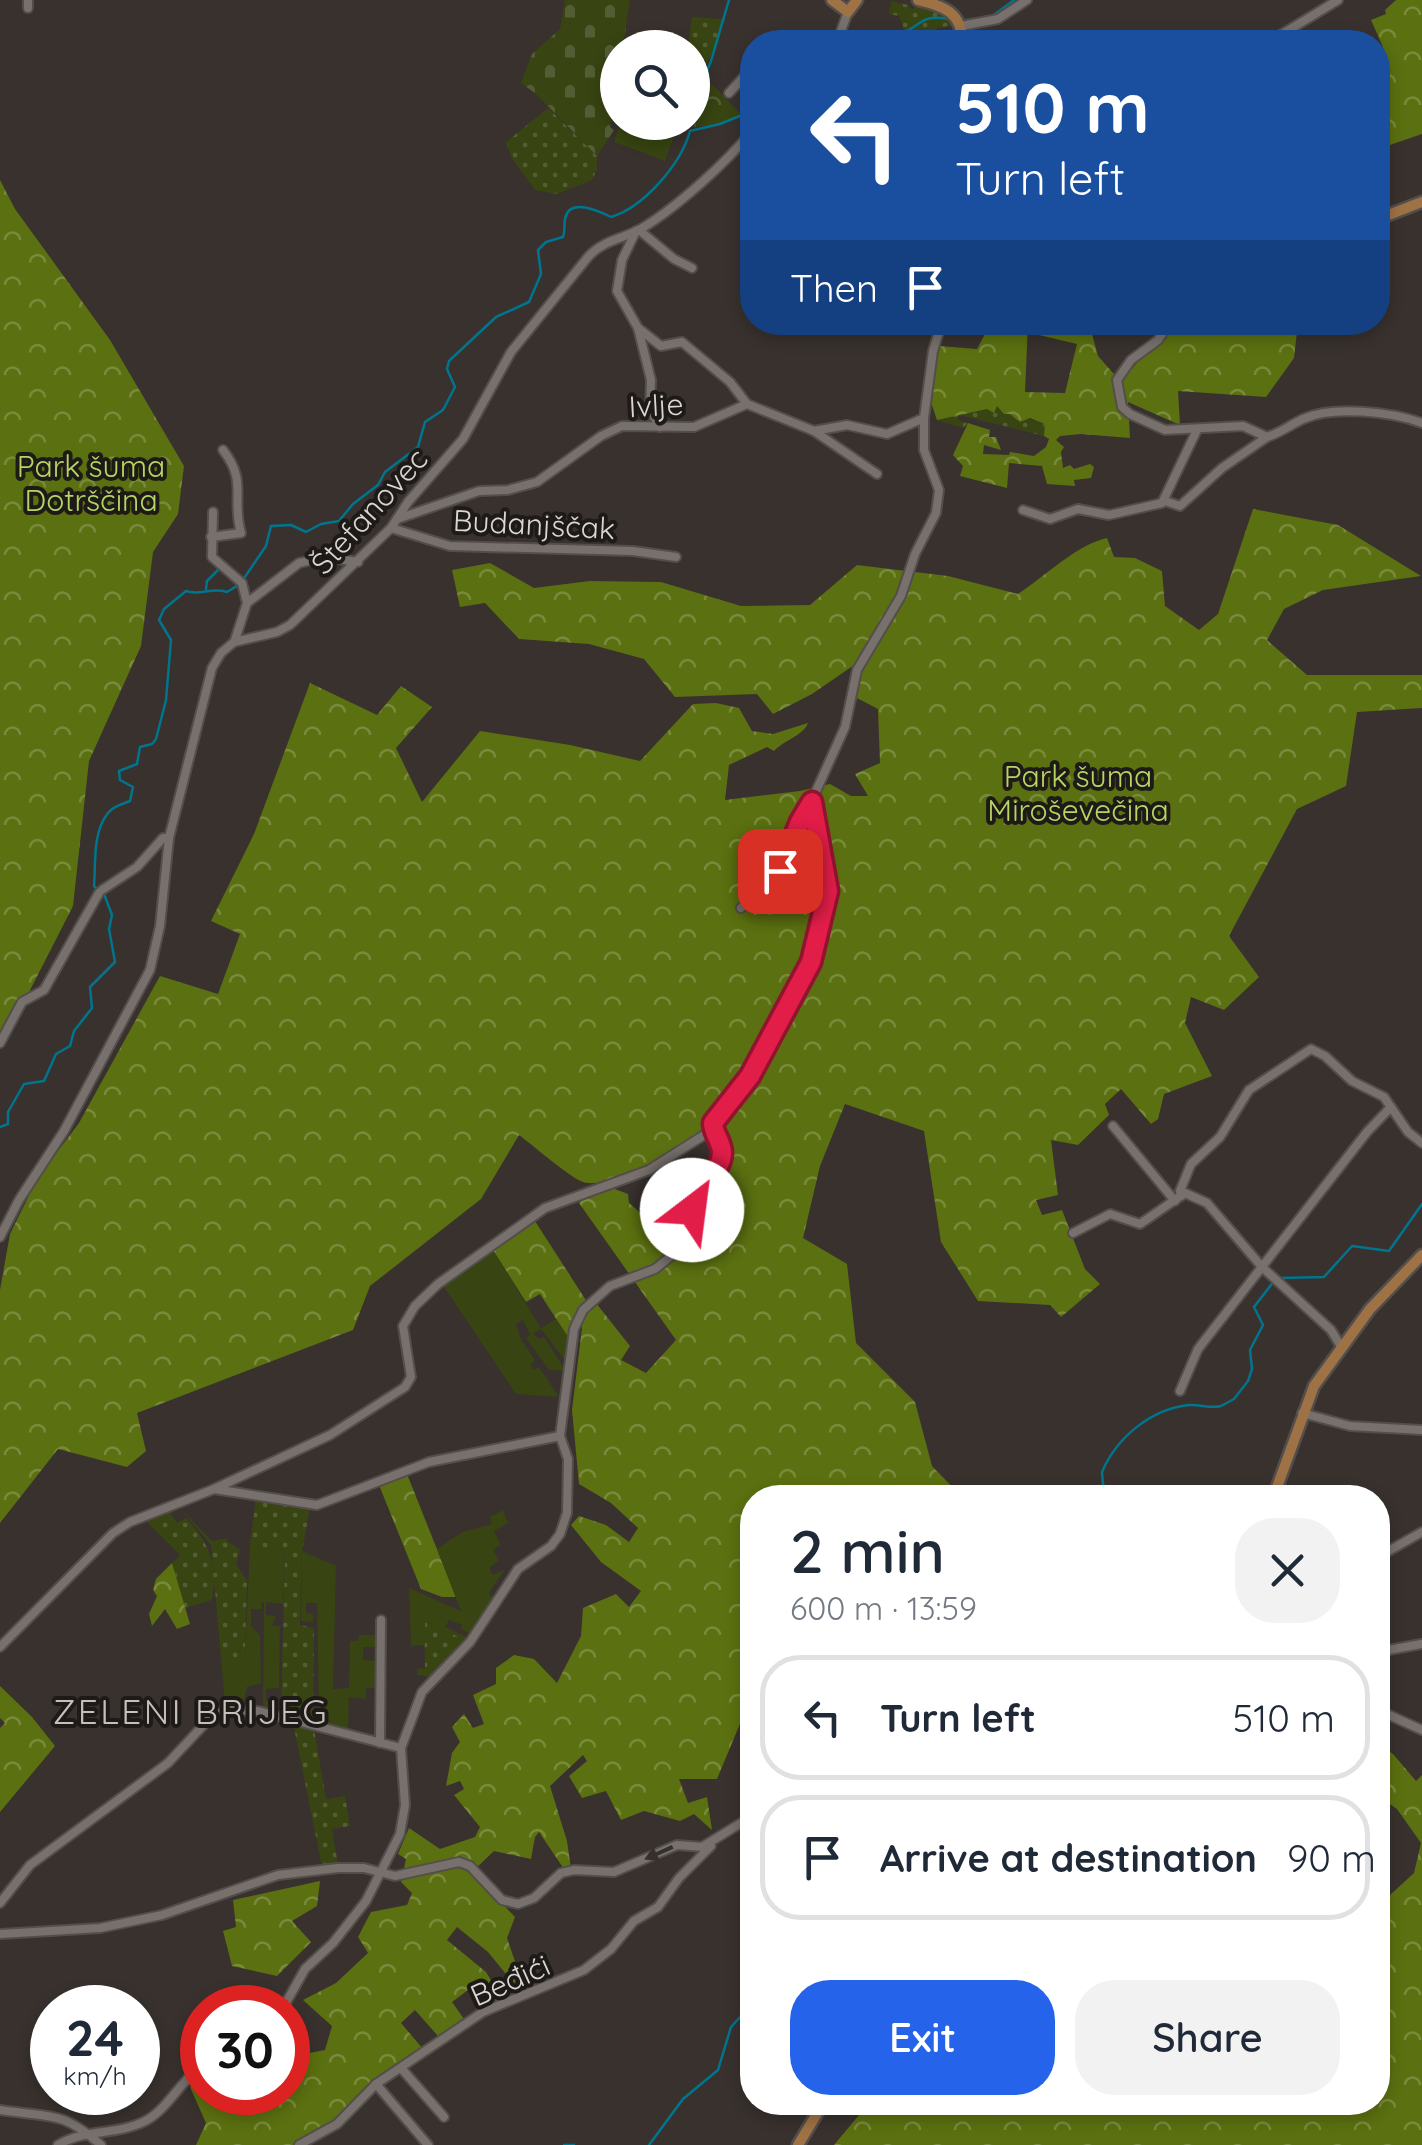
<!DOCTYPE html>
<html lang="en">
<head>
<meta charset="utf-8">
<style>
	body { margin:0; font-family:Quicksand,sans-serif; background:#f2f2f3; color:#1f2937; height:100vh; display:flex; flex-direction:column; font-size:38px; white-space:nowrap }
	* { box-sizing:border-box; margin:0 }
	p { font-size:32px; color:#747a83 }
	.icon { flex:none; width:55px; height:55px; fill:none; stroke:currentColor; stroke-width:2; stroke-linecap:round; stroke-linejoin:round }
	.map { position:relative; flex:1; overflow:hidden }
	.sheet { position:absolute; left:740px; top:1485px; width:650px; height:630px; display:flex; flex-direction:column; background:#fff; border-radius:40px; box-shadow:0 5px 15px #0003 }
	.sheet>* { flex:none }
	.top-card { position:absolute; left:740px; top:30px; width:650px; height:305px; border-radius:40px; box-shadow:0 5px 15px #0003; background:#1a4fa0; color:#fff; overflow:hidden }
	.controls { position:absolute; left:600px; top:30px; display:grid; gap:20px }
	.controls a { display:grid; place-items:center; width:110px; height:110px; border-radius:50%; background:#fff; box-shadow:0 5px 15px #0003; font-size:50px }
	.speed { position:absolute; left:30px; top:1985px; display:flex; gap:20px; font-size:50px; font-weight:700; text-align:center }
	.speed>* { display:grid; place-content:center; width:130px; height:130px; border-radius:50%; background:#fff; box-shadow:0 5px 15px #0003; line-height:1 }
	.speed small { font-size:25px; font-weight:400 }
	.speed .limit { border:15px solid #d22; background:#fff; color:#111 }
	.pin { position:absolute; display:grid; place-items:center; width:85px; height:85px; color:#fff; margin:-42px; border-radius:20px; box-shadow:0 5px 15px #0006 }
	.me { position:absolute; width:110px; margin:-55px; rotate:30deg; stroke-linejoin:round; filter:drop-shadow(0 0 8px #0008) }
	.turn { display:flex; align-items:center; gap:35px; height:210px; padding:0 50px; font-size:45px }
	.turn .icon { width:130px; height:130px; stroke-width:2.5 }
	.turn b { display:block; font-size:70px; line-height:85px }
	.then { display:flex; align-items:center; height:95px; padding:0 50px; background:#0003; gap:20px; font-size:38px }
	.round { display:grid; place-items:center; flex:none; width:105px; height:105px; border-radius:40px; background:#f2f2f3 }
	.summary { display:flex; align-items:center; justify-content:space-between; height:170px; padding:0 50px }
	h1 { font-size:60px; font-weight:600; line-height:75px }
	.primary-button { display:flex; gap:20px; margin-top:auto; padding:20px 50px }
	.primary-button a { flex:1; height:115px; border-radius:40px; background:#2563eb; color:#fff; font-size:40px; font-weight:600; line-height:115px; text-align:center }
	.primary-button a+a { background:#f2f2f3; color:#1f2937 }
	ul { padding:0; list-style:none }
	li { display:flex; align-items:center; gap:30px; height:125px; margin:0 20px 15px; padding:0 30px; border:5px solid #e0e1e3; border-radius:40px }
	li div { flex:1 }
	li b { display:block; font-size:38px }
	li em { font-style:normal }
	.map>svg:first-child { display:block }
</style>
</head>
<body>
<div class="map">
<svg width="1422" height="2145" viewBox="0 0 1422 2145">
	<defs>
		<pattern id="grass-dots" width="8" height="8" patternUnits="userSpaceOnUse" patternTransform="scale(2.5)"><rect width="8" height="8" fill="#384412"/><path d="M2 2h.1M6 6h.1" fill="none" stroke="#545e34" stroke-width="1.8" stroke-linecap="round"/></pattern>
		<pattern id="forest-crowns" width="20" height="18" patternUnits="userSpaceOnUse" patternTransform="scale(2.5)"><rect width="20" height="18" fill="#5b7010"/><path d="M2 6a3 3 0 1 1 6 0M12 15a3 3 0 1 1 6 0" fill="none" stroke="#7a8a3d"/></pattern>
		<pattern id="cemetery-stones" width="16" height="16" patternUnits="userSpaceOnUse" patternTransform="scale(2.5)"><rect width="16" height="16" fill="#384412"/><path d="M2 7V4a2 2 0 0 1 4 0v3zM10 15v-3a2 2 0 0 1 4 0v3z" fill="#545e34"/></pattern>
		<pattern id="park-crowns" width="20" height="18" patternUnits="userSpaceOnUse" patternTransform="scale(2.5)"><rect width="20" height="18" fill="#384412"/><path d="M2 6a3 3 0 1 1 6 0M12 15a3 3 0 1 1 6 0" fill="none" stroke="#545e34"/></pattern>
	</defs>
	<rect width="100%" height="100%" fill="#38312e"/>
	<!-- grass -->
	<g fill="url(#grass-dots)">
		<path d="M 891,1 L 908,5 L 912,10 L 914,7 C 928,8 940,8 950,19 L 946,19 L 955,25 L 937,28 L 932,38 L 921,30 L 906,35 L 899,16 L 889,14 Z"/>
		<polygon points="692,17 723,19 719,41 701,73 693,71 692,48 688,47"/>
		<polygon points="548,108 597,156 597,169 592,180 557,194 535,190 511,157 506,142"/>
		<polygon points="997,405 1010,414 1045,423 1044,436 959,415 958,420 968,423 963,428 937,420"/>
		<polygon points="256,1498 310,1508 302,1552 300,1625 314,1628 313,1721 285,1715 281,1710 285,1549 262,1548 250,1543"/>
		<path d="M 173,1506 L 177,1509 L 171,1514 L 177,1523 L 186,1518 C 210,1544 218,1564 212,1600 L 185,1608 L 172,1563 L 180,1555 L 143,1518 Z"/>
		<polygon points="178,1506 212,1541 229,1538 226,1540 240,1550 236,1564 247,1581 245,1658 221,1658 211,1545"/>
		<polygon points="424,1620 468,1641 431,1677 417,1675 417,1669 425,1668"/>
		<polygon points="293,1723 314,1729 326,1799 345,1796 350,1826 332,1829 338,1865 322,1866"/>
	</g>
	<!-- forest -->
	<g fill="url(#forest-crowns)">
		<polygon points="1396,0 1422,0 1422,134 1378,149 1378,52 1383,47 1371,20 1386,14 1385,10"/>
		<polygon points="0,180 15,209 110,340 184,466 178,514 153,552 141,646 89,761 73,906 0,1049"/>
		<polygon points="991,323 1028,323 1025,392 1065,393 1077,344 1039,335 1039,323 1089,323 1098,356 1121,382 1141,358 1167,338 1168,323 1298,323 1294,358 1266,397 1178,391 1180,425 1128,402 1130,438 1081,434 1060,436 1056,440 1064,447 1061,452 1063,468 1070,465 1074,469 1090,464 1094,467 1091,478 1074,480 1075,486 1047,484 1042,466 1009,463 1007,488 960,476 963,466 953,455 968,423 990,430 989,437 996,437 1001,450 984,445 983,454 1009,455 1010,452 1034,456 1046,447 1049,439 1044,436 1045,424 1030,418 1020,422 1010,414 1004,414 997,406 994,413 987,409 937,420 929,396 939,346 977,349"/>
		<path d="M 1253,509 L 1338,525 L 1421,576 L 1323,590 L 1284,609 L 1267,640 L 1307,675 L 1422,675 L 1422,708 L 1357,712 L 1346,786 L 1297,809 L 1229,936 L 1259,977 L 1224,1010 L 1191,997 L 1185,1023 L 1212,1076 L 1164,1094 L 1158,1119 L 1151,1124 L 1121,1089 L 1105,1104 L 1109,1115 L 1078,1145 L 1051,1140 L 1058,1195 L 1036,1200 L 1042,1215 L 1062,1210 L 1085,1269 L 1100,1284 L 1061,1317 L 1050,1305 L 978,1301 L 941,1242 L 924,1131 L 845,1104 L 820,1166 L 803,1238 L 847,1264 L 856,1343 L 915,1402 L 932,1466 L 962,1497 L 752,1498 L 752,1695 L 717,1779 L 679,1779 L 688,1803 L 707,1797 L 712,1830 L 694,1814 L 680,1821 L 644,1811 L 621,1820 L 606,1791 L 582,1798 L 569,1776 L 587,1761 L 583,1755 L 550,1786 L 567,1841 L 571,1869 L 564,1869 L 539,1832 L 535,1837 L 531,1859 L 494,1851 L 472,1872 L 515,1917 L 507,1938 L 519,1973 L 514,1984 L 488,1952 L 457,1927 L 447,1940 L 486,1972 L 502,1998 L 496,2001 L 476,1984 L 452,2002 L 464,2019 L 438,2036 L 415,2010 L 401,2023 L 423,2049 L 307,2145 L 196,2145 L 206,2123 L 190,2087 L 202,2080 L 202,2092 L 288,2092 L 288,2057 L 325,2050 L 332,2026 L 303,2000 L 336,1983 L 368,1953 L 358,1937 L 371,1912 L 407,1905 L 412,1893 L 401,1882 L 406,1859 L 398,1854 L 409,1828 L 440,1849 L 475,1837 L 480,1827 L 454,1795 L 464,1789 L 460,1781 L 446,1786 L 452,1753 L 460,1742 L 452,1727 L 464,1714 L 473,1728 L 484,1724 L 473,1695 L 496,1684 L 496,1668 L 514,1655 L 534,1659 L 557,1683 L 581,1636 L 583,1608 L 616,1594 L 629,1607 L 641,1591 L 601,1562 L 571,1525 L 579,1516 L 606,1525 L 629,1542 L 638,1528 L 611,1503 L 579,1484 L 572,1410 L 582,1328 L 579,1316 L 570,1340 L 540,1294 L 526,1302 L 491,1247 L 533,1218 L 589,1305 L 596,1303 L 630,1346 L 621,1360 L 646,1373 L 676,1340 L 579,1203 L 590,1189 L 612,1188 L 628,1194 L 629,1203 L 644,1216 L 672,1256 L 723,1149 L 705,1133 C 682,1146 609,1191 583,1182 C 569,1177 534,1146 519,1135 L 481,1199 L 370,1286 L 353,1330 L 137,1413 L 146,1451 L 127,1467 L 58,1449 L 0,1523 L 0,1290 L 10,1234 L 37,1179 L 79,1123 L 160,976 L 218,994 L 240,934 L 211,921 L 254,834 L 310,683 L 377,715 L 401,686 L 432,707 L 396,748 L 422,802 L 480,731 L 570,745 L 640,761 L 693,704 L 716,703 L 739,708 L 752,731 L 773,734 L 808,723 C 803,736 784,740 774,751 L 767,747 L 729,765 L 725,800 L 800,791 L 830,784 L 851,796 L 868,796 L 855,774 L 880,763 L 878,709 L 855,697 L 860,661 L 812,694 L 773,714 L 757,694 L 675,697 L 644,659 L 589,644 L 519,639 L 485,603 L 460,607 L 452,570 L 490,563 L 534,588 L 590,581 L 661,582 L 741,606 L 810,605 L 857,565 L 948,576 L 1018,594 C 1045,576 1078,544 1107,538 L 1114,557 L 1135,558 L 1162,571 L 1165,606 L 1199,630 L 1218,614 Z"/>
		<polygon points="407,1474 456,1597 442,1597 421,1589 379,1485"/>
		<polygon points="172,1563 190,1624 177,1629 165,1609 152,1626 149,1614 157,1596 153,1590 156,1579"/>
		<polygon points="0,1686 32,1717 55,1746 0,1812 0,1728 5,1723 0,1718"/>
		<polygon points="1378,1743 1393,1754 1416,1781 1422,1775 1422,2145 834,2145 869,2103 1378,2102 1378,1906 1414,1873 1421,1843 1397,1809 1378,1796"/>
		<polygon points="320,1881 317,1906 292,1921 311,1942 277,1976 232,1966 223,1931 236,1927 233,1900"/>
	</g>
	<!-- cemetery -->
	<polygon fill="url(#cemetery-stones)" points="565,0 630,0 623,47 618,48 617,91 610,127 614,130 597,156 535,93 521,83 532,54 560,29"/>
	<!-- park -->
	<polygon fill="url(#park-crowns)" points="712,84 741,114 725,123 694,127 698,105"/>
	<!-- garden -->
	<g fill="#384412">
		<polygon points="620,123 679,123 665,161 614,142"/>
		<polygon points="491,1247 541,1328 556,1319 570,1340 567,1363 541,1329 534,1333 538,1339 544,1337 566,1371 549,1370 526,1338 530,1335 523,1320 516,1324 521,1339 535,1360 530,1365 534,1370 539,1367 559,1397 516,1394 442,1284 475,1258 481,1261 478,1256"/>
		<polygon points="503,1510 508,1523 494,1531 501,1545 493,1550 499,1560 489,1568 493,1575 505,1569 489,1593 493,1599 469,1633 461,1629 462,1625 449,1620 445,1627 467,1637 465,1640 425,1621 425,1645 411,1646 409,1588 461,1611 437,1549 462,1532 492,1524 490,1517"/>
		<polygon points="250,1543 262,1548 285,1548 283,1604 266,1602 266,1615 276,1616 272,1625 280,1626 279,1688 266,1689 266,1701 271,1701 271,1708 278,1708 278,1712 263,1708 264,1602 261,1602 261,1609 251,1609 251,1626 260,1635 261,1683 247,1687 243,1705 237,1702 225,1705 221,1658 245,1658"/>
		<polygon points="302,1551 336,1566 333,1689 349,1688 350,1641 358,1641 359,1635 379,1635 379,1647 363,1647 363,1660 379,1661 378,1688 366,1688 366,1699 349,1697 348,1730 319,1722 317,1603 306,1603 306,1613 313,1614 313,1622 301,1621"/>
	</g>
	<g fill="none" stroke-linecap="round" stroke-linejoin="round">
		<!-- stream -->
		<g stroke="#00758d" stroke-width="2.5">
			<polyline points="991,17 1014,0"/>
			<polyline points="962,20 979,20"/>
			<path d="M 830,42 C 851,38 873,38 895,34 C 923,30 916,11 954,20"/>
			<polyline points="692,109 711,61 729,0"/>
			<polyline points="206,589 207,581 220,568"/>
			<path d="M 97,889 L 94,886 C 96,864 92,833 108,813 C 113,806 123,804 130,801 L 133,787 L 120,780 L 119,771 L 137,764 L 140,747 L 152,744 L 156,739 L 166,700 L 171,640 L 159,620 L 164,609 L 186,591 C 200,596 211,587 227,592 L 240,584 L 266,546 L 271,526 L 291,525 L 306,532 L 321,524 L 339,521 L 353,504 L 378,485 L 385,472 L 418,447 L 425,422 L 443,410 L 455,387 L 447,369 L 449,361 L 496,317 L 529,302 L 541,274 L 538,250 L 546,242 L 563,237 C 565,231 564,225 565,219 C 569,197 599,211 611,217 C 644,207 681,164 690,131 L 720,124 L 752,111"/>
			<polyline points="0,1127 8,1124 8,1112 24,1084 44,1081 56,1054 70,1046 74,1031 92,1008 90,987 115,962 109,929 112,915 104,894"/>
			<polyline points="1281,1278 1324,1277 1352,1246 1389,1251 1422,1204"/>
			<path d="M 1111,1498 L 1103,1484 L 1102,1472 C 1117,1437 1151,1409 1189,1405 C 1200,1404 1210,1409 1221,1406 L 1234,1399 L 1248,1381 L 1252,1369 L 1250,1350 L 1263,1325 L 1254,1307 L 1274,1281"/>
			<polyline points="564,2145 574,2145"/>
			<polyline points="649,2145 683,2099 718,2070 731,2027 752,2004"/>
		</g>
		<defs>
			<g id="minor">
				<polyline points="28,0 28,8"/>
				<polyline points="961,26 998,19 1027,0"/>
				<polyline points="837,42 848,12"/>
				<polyline points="1269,42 1338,0"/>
				<polyline points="729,93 752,68"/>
				<polyline points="639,230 674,259 692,268"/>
				<polyline points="636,231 622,260 617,291 638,328 651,380 650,410 660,427"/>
				<path d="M 1162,322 L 1164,331 L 1158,340 L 1131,360 L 1117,380 L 1122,407 L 1130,414 L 1165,430 L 1243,426 L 1267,437 C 1280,433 1290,425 1303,419 C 1333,405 1392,412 1422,423"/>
				<polyline points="638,328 661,346 682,342 730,382 747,404"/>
				<polyline points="814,431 877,474"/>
				<polyline points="1165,501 1180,506 1222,468 1267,437"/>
				<polyline points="1023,510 1050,519 1078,509 1109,515 1162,503 1197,430"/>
				<polyline points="213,512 212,557 242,583 247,603"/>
				<polyline points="397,519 479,491 508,490 537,482 601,436 622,426 694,427 747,404 814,431 847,425 887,434 924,418"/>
				<polyline points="391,528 450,546 633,551 676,557"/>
				<path d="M 211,537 L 241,533 C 231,498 248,482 223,450"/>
				<polyline points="235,640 247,603 299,563 325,557 358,562"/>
				<polyline points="102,890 137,867 163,838 169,838"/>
				<polyline points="741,908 768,885 780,871 845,727 857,670 901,596 915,554 936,513 939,490 924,450 924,418 933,351 942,322"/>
				<polyline points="0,1043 22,1002 44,990 99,893"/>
				<polyline points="1113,1126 1175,1201"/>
				<polyline points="1181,1196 1180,1191 1191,1164 1220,1137 1249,1090 1311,1049 1325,1056 1352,1081 1384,1097 1408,1132 1422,1143"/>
				<polyline points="1073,1233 1110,1214 1140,1224 1185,1193 1207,1203 1262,1267 1331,1330 1342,1348"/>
				<path d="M 0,1237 L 19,1200 L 64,1131 L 150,970 L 160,926 L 169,838 L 212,668 L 221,653 L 234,642 L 277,632 L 290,625 L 391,528 L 408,502 L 463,439 L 511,352 L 588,257 C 604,239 625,239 644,227 C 678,206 727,162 752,131"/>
				<polyline points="1180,1391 1198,1349 1367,1132 1391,1107"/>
				<polyline points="1302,1413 1350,1426 1422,1430"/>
				<polyline points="214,1489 330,1435 405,1387 411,1377 403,1326 415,1306 438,1284 545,1208 649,1170 712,1130"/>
				<polyline points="1378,1557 1422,1532"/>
				<polyline points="0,1647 113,1533 130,1522 214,1489 317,1505 429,1462 560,1436"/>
				<polyline points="1378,1652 1421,1644"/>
				<polyline points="1378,1710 1422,1730"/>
				<polyline points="380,1743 381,1620"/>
				<polyline points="0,1903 30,1865 168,1763 212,1716 224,1710 258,1711 401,1748"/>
				<polyline points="0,1934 100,1928 162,1915 278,1875 338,1868 364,1868 395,1876 459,1862 470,1866 502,1900 518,1904 534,1898 561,1873 574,1870 614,1872 677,1845 702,1847 746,1820"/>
				<polyline points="283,2008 305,1969 333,1943 366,1901 400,1834 405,1805 401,1748 422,1692 470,1642 518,1569 551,1546 560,1534 567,1513 568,1459 560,1436 574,1329 583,1310 610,1286 655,1269 682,1247 691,1232 698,1191 721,1159 720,1142 712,1130 713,1123 751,1075 811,961 828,891 812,802"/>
				<polyline points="401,2068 444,2117"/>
				<polyline points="376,2084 428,2145"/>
				<path d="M 0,2110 C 50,2118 60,2109 101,2145"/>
				<path d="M 58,2145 C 85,2128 118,2136 147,2120 C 167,2109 182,2080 202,2065"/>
				<polyline points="299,2145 337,2124 376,2084 483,2012 584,1970 611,1949 634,1921 658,1907 679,1878 711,1846"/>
			</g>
			<g id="major">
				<polyline points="832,0 848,12 857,0"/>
				<path d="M 918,0 C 945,6 962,13 962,42"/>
				<polyline points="1378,219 1422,202"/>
				<polyline points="1273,1498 1314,1386 1370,1309 1422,1255"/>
				<polyline points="798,2145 824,2102"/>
			</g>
		</defs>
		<!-- minor casing -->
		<use href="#minor" stroke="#534e4b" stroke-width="12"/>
		<!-- major casing -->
		<use href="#major" stroke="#534e4b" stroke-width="15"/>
		<!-- minor -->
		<use href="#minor" stroke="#77706d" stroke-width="8"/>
		<!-- major -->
		<use href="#major" stroke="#9e7244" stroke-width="10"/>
	</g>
	<!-- one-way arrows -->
	<defs><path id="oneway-solid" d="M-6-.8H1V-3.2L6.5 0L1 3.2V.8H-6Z" transform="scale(2.5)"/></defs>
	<use fill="#34302d" href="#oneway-solid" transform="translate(659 1853) rotate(156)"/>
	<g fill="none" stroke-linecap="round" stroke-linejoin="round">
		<defs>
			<path id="route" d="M 692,1210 C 696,1186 721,1175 722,1153 C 722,1141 713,1134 713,1123 L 750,1076 L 811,962 L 828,891 L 812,802 L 800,822 L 780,871"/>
		</defs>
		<!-- route casing -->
		<use href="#route" stroke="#92132f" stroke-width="25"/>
		<!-- route -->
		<use href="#route" stroke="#e11d48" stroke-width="18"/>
	</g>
	<g text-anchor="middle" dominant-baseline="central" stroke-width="8" stroke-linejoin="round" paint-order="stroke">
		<!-- street labels -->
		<g font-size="30" fill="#dad6d4" stroke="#1d1a18">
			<text transform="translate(656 405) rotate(-3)">Ivlje</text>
			<text transform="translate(369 511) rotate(-48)">Štefanovec</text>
			<text transform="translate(534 524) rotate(3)">Budanjščak</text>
			<text transform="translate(510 1980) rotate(-24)">Beđići</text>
		</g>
		<!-- park labels -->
		<g font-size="30" fill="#b6d661" stroke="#1d1a18">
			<text x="91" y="466">Park šuma<tspan x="91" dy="34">Dotrščina</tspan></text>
			<text x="1078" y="776">Park šuma<tspan x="1078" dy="34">Miroševečina</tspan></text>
		</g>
		<!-- quarter labels -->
		<g font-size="35" letter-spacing="2.5" fill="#c7bfbb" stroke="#1d1a18">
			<text x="191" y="1711">ZELENI BRIJEG</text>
		</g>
	</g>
</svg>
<div class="controls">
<a><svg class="icon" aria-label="search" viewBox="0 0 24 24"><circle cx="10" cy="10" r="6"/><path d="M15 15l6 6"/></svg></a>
</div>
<div class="speed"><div>24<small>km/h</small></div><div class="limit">30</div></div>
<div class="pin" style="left:780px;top:871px;background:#d93025"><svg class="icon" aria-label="arrive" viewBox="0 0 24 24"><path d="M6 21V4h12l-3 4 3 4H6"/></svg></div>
<svg class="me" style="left:692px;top:1210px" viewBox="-20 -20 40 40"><circle r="19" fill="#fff"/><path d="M0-13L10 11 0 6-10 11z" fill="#e11d48"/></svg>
<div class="top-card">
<div class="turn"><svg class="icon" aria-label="left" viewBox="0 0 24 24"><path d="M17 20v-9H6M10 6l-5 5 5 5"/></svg><div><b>510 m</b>Turn left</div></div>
<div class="then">Then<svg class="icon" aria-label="arrive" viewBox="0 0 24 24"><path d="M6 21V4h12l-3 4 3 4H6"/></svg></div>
</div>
<section class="sheet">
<div class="summary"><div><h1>2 min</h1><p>600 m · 13:59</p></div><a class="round"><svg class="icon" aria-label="close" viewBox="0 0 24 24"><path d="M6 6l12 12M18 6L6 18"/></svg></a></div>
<ul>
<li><svg class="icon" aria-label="left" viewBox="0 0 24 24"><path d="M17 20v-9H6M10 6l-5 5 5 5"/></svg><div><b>Turn left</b></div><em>510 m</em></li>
<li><svg class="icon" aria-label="arrive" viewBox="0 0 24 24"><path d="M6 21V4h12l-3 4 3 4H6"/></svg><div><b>Arrive at destination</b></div><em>90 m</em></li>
</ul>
<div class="primary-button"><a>Exit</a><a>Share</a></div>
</section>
</div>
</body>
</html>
